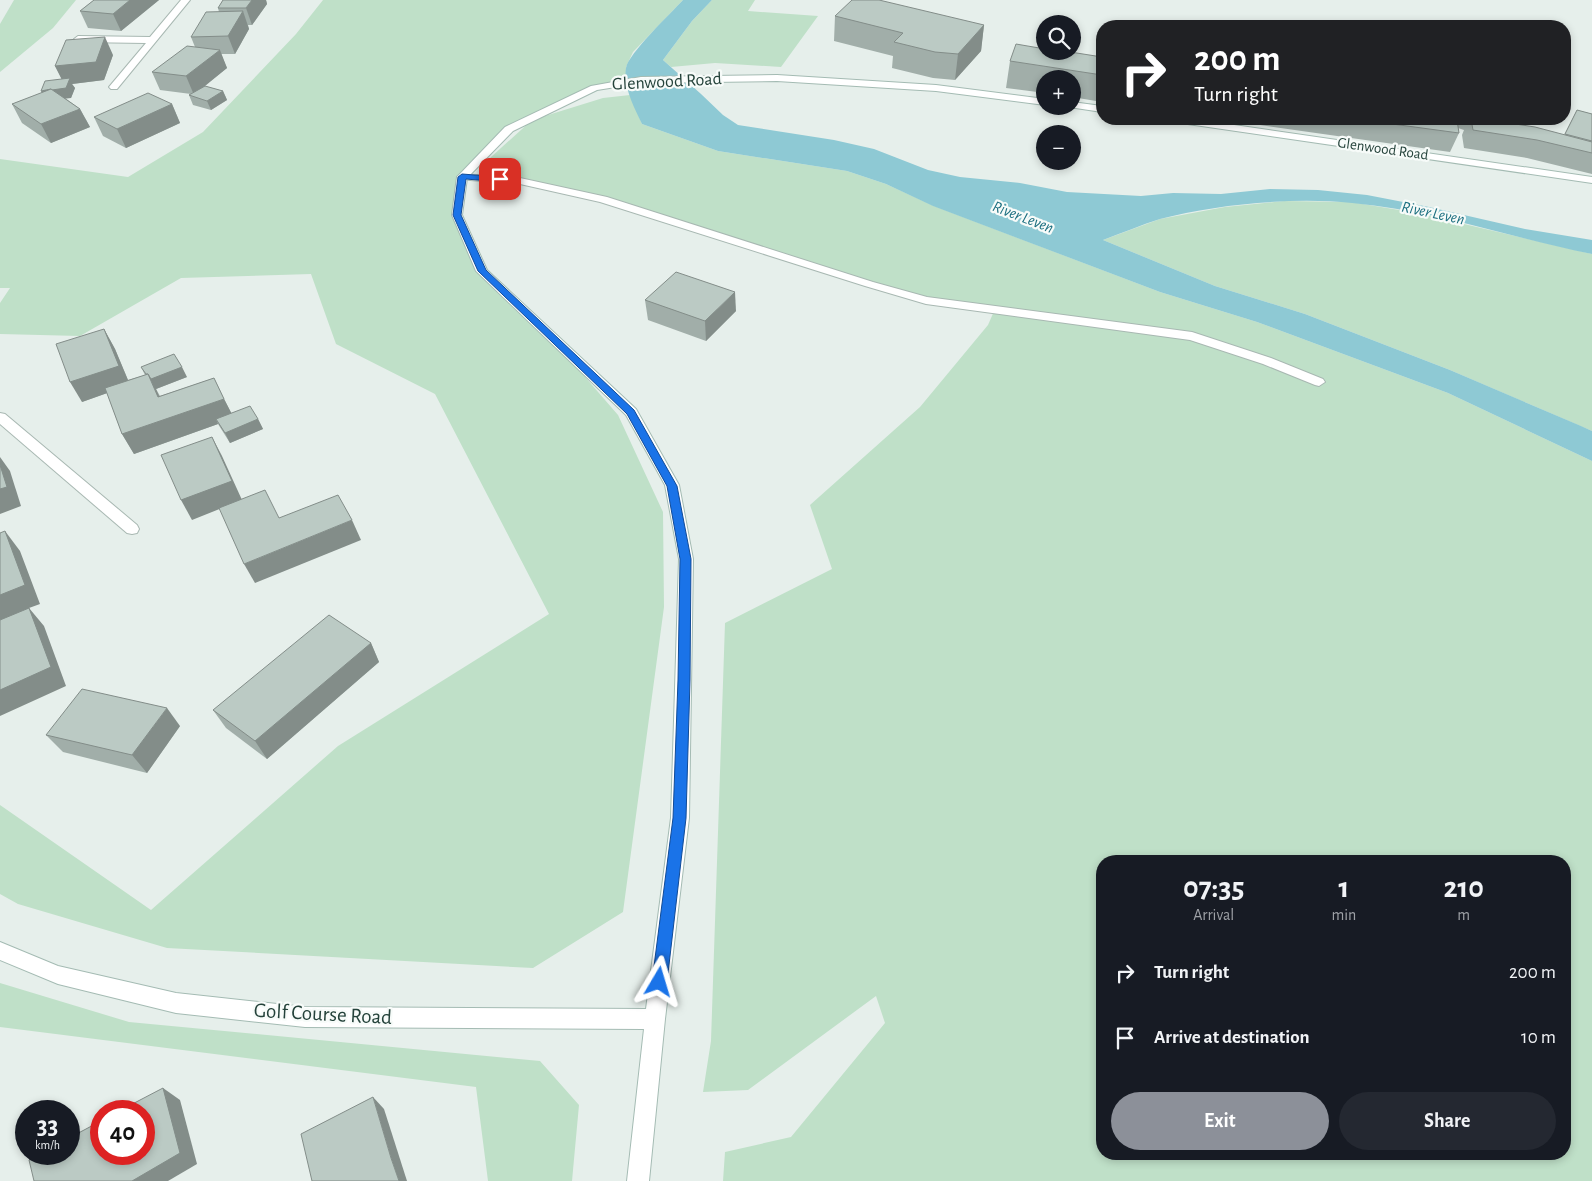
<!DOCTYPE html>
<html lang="en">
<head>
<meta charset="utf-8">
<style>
	body { margin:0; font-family:"Alegreya Sans",sans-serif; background:#242831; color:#f1f3f6; height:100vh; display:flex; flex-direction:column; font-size:19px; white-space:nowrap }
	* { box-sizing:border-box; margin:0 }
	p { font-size:16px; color:#9ea1a6 }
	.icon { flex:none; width:28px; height:28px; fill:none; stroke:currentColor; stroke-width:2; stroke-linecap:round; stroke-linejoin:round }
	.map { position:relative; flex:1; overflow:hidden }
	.drawer { position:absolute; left:1096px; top:855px; width:475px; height:305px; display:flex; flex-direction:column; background:#171b24; border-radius:20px; box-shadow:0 2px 8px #0003 }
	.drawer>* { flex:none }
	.top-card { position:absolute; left:1096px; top:20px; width:475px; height:105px; border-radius:20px; box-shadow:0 2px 8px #0003; background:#202124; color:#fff; overflow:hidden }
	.tools { position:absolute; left:1036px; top:15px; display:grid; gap:10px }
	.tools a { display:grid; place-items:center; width:45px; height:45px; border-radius:50%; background:#171b24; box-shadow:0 2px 8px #0003; font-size:25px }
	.speed { position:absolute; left:15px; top:1100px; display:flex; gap:10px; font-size:25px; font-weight:700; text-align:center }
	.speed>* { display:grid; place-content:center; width:65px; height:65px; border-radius:50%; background:#171b24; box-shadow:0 2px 8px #0003; line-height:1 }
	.speed small { font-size:12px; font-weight:400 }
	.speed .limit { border:8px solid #d22; background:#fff; color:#111 }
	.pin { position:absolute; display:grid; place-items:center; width:42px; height:42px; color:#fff; margin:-21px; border-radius:10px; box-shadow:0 2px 8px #0006 }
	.me { position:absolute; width:55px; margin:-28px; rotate:7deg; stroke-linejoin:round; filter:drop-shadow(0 0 4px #0008) }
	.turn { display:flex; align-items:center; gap:18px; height:105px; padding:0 15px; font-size:22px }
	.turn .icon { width:65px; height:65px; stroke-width:2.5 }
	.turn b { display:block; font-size:35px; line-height:42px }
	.eta { display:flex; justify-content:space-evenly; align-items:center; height:85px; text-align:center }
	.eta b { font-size:30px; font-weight:700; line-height:35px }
	.cta { display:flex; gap:10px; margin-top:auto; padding:10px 15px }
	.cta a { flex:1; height:58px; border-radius:30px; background:#8c9099; color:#fff; font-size:20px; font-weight:700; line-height:58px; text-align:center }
	.cta a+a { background:#242831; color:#f1f3f6 }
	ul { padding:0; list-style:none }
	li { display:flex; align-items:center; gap:15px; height:65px; padding:0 15px }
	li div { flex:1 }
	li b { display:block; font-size:19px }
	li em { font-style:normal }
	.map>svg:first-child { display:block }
</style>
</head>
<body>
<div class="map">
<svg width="1592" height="1181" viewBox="0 0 1592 1181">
	<rect width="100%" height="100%" fill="#e6efeb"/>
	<!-- green -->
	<g fill="#bfe0c8" fill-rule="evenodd">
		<polygon points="14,0 76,0 53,28 0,72 0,24"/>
		<polygon points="323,0 683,0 633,52 626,67 626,79 594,88 509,129 462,177 457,215 483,271 534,318 618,415 663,512 664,607 623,912 533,968 167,948 18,904 0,894 0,805 151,910 338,746 549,614 435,394 336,344 311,274 181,278 80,336 0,334 0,303 10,288 0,288 0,159 128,177 203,132 296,34"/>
		<polygon points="712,0 755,0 748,11 818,16 781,67 715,63 671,67 663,60 692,21"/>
		<path d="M 630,95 L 642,124 L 718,151 L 847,171 L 886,184 L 934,206 L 1160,292 L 1257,322 L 1448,393 L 1592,461 L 1592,1181 L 723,1181 L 725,1152 L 791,1137 L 885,1023 L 876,996 L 748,1090 L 703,1092 L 711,1041 L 725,623 L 832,569 L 810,505 L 920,407 L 988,325 L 995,309 L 926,300 L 603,199 L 520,181 L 480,178 L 491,157 L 532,120 L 603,98 ZM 1102,861 L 1565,861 L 1565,1154 L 1102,1154 Z"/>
		<polygon points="1284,201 1351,202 1417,213 1592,254 1592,431 1450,370 1305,314 1215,286 1103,240 1160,219 1225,207"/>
		<polygon points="0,983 129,1022 540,1061 579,1105 572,1181 488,1181 476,1087 0,1027"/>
	</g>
	<!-- water -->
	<path fill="#8ec9d4" d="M 683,0 L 712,0 L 692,21 L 663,60 L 701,94 L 723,115 L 738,125 L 834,140 L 874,149 L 928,170 L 960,177 L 1020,183 L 1067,192 L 1141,196 L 1173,193 L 1221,194 L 1270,189 L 1318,190 L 1367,195 L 1429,207 L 1525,229 L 1592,240 L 1592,254 C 1512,238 1433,210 1352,203 C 1293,197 1217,204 1160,219 C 1141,225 1122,233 1103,240 L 1215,286 L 1305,314 L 1450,370 L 1581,426 L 1592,431 L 1592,461 L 1448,393 L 1257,322 L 1160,292 L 933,206 L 886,184 L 847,171 L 718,151 L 642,124 C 634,107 623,87 626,68 C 628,54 671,13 683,0 Z"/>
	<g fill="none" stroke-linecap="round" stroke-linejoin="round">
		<defs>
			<polygon id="lane" points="462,174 520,178 607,197 873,282 927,297 1192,332 1271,358 1323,379 1325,382 1319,386 1315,385 1263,364 1190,340 926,304 865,286 600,202 520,184 458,179 457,177"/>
			<g id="street">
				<polygon points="181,0 190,0 117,89 111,89 109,87 146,43 78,42 74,39 78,36 150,37"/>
				<polygon points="0,413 5,414 137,525 139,529 137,533 132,534 127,533 0,424"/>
			</g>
			<g id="secondary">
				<polygon points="777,75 936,85 1045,99 1045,105 936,91 777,81 641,83 597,90 513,131 467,178 462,215 487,270 636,409 679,485 693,559 689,818 665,1019 649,1181 627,1181 644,1029 305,1027 176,1013 58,984 0,960 0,942 58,966 176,993 305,1007 646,1009 671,818 679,559 665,485 626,415 476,271 452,215 457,177 505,127 591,86 641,77"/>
				<polygon points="1072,102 1102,106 1102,112 1069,107 1072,106"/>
				<polygon points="1169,119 1193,119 1592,177 1592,183 1174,122"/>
			</g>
		</defs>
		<!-- lane casing -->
		<use href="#lane" stroke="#a8b8b2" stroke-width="2"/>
		<!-- street casing -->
		<use href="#street" stroke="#a8b8b2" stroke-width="2"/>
		<!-- secondary casing -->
		<use href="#secondary" stroke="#a4bbb3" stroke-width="2"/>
		<!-- lane -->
		<use href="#lane" fill="#fff" fill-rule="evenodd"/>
		<!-- street -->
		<use href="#street" fill="#fff" fill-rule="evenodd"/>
		<!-- secondary -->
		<use href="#secondary" fill="#fff" fill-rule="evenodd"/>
	</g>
	<!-- wall -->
	<g fill="#a1aea9">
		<polygon points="94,0 159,0 121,31 88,28 80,11"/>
		<polygon points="223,0 268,0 266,0 267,4 252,25 248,25 249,29 235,54 221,54 227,68 204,86 223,91 227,100 211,110 193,105 189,95 191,94 160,90 152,72 195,47 191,37 219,12 218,8"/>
		<polygon points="835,16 984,25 981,51 955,80 933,78 892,68 893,56 834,41"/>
		<polygon points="113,55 104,80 72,84 75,88 71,98 65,98 80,109 90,127 51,143 22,123 12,104 42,93 62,79 55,66"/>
		<polygon points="1102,57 1102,102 1072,97 1072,79 1045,79 1045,93 1006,88 1010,61"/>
		<polygon points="172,104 180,123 126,148 103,136 94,117"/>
		<polygon points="1577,110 1592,114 1592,174 1527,158 1464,148 1462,135 1464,130 1458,128 1459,133 1450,152 1218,119 1484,119 1564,135"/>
		<polygon points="645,300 736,311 706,341 648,320"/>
		<polygon points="104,329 115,349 128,380 145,375 141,367 187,377 156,389 160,396 214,378 231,413 258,419 263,429 230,443 218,424 134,454 122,434 107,393 82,402"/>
		<polygon points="371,643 379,662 267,759 226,728 213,710"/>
		<polygon points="180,726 147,773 63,752 46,735"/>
	</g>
	<!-- shaded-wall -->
	<g fill="#838d89">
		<polygon points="130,0 159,0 121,31 113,14"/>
		<polygon points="252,0 266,0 267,4 252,25 246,8"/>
		<polygon points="243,11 249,29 235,54 228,36"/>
		<polygon points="984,25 981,51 955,80 958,54"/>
		<polygon points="105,37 113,55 104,80 72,84 75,88 71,98 46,101 41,91 64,84 55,66"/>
		<polygon points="220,50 227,68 194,95 186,76"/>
		<polygon points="223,91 227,100 211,110 207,101"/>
		<polygon points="172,104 180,123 126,148 117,129"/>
		<polygon points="80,109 90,127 51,143 41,124"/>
		<polygon points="735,292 736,311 706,341 705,321"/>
		<polygon points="104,329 115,349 130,385 82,402 70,382"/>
		<polygon points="182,367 187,377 156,389 168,417 158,397 148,374"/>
		<polygon points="224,399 234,418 216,419 218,424 134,454 122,434"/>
		<polygon points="258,419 263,429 230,443 225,433"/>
		<polygon points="212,437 222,456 242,500 192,520 181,500"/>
		<polygon points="0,457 10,471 21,506 0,514"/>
		<polygon points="352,520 361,540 255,583 244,564"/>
		<polygon points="5,531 20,551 40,604 29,608 44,626 66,686 0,716 0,595"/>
		<polygon points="371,643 379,662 267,759 255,741"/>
		<polygon points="167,708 180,726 147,773 132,755"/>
		<polygon points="163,1088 180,1100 197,1164 168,1181 132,1181"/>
		<polygon points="373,1097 384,1109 407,1181 399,1181 391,1158"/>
	</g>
	<!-- building -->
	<g fill="#bbcac4" stroke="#838d89">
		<polygon points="94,0 130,0 113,14 80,11"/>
		<polygon points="223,0 252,0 246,8 218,8"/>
		<polygon points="852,0 879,0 984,25 958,54 935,52 894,42 903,33 835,16"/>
		<polygon points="243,11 228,36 191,37 206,12"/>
		<polygon points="105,37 96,62 55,66 66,40"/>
		<polygon points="1016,44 1045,49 1045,51 1064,51 1102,57 1102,75 1010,61"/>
		<polygon points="187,46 220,50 186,76 152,72"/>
		<polygon points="70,78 66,88 52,90 51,89 41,91 45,81"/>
		<polygon points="205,86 223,91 207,101 189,95"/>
		<polygon points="51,89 80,109 41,124 12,104"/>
		<polygon points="148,93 172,104 117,129 94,117"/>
		<polygon points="1577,110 1592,114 1592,141 1565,134"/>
		<polygon points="1355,119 1448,119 1457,120 1459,133"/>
		<polygon points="1471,119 1483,119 1535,127 1592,142 1592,153 1537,140 1473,130"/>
		<polygon points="676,272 735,292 705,321 645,300"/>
		<polygon points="104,329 119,366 70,382 56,344"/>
		<polygon points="174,354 182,367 151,379 148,374 146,374 141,367"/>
		<polygon points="148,374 158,397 214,378 224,399 122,434 105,388"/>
		<polygon points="250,406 258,419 225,433 216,419"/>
		<polygon points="212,437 232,481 181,500 161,455"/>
		<polygon points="0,465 7,487 0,489"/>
		<polygon points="265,490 279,518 338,495 352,520 244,564 219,508"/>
		<polygon points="5,531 25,585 0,595 0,533"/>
		<polygon points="29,608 51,667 0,690 0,620"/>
		<polygon points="329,615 371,643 255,741 213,710"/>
		<polygon points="82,689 167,708 132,755 46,735"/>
		<polygon points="163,1088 180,1153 132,1181 34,1181 29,1160 40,1154 69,1154 69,1138 101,1121 101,1154 144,1154 144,1111 119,1111"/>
		<polygon points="373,1097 391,1158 399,1181 312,1181 301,1134"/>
	</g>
	<!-- route -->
	<polygon fill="#1a73e8" stroke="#114b97" points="462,174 500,177 504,179 500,182 466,179 461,215 486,270 634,410 677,486 691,559 690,680 686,818 667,982 664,987 659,989 654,987 652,982 673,818 678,680 680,559 667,486 627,414 478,271 453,215 458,177"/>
	<g text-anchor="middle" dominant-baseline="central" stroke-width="4.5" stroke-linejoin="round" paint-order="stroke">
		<!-- far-street labels -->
		<g font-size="15" fill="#24423a" stroke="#f7fbf9">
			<text transform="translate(1383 149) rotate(8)">Glenwood Road</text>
		</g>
		<!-- far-water labels -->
		<g font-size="16" font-style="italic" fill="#1c6f80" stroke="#f7fbf9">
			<text transform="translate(1433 213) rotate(12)">River Leven</text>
			<text transform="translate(1023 217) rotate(21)">River Leven</text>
		</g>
		<!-- street labels -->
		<g font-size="18" fill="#24423a" stroke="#f7fbf9">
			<text transform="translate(667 82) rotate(-3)">Glenwood Road</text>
		</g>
		<!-- near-street labels -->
		<g font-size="21" fill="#24423a" stroke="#f7fbf9">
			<text transform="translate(323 1014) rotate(3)">Golf Course Road</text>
		</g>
	</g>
</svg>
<div class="tools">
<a><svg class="icon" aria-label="search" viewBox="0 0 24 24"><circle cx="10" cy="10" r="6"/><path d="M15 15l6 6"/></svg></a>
<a>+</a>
<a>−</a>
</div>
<div class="speed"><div>33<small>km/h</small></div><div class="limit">40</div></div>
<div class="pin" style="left:500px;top:179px;background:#d93025"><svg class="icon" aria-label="arrive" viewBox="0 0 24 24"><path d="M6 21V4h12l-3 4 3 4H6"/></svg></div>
<svg class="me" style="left:659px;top:982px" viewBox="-20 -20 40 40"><path d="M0-17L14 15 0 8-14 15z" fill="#1a73e8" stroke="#fff" stroke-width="4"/></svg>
<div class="top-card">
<div class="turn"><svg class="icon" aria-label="right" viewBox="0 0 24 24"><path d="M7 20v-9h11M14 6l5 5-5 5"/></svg><div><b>200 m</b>Turn right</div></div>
</div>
<section class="drawer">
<div class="eta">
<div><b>07:35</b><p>Arrival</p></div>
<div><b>1</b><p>min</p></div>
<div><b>210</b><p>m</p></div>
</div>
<ul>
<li><svg class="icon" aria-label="right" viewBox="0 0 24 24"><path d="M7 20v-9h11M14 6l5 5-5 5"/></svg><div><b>Turn right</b></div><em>200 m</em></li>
<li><svg class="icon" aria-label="arrive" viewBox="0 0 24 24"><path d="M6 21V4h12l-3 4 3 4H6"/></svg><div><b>Arrive at destination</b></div><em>10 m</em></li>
</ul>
<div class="cta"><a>Exit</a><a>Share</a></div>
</section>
</div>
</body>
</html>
